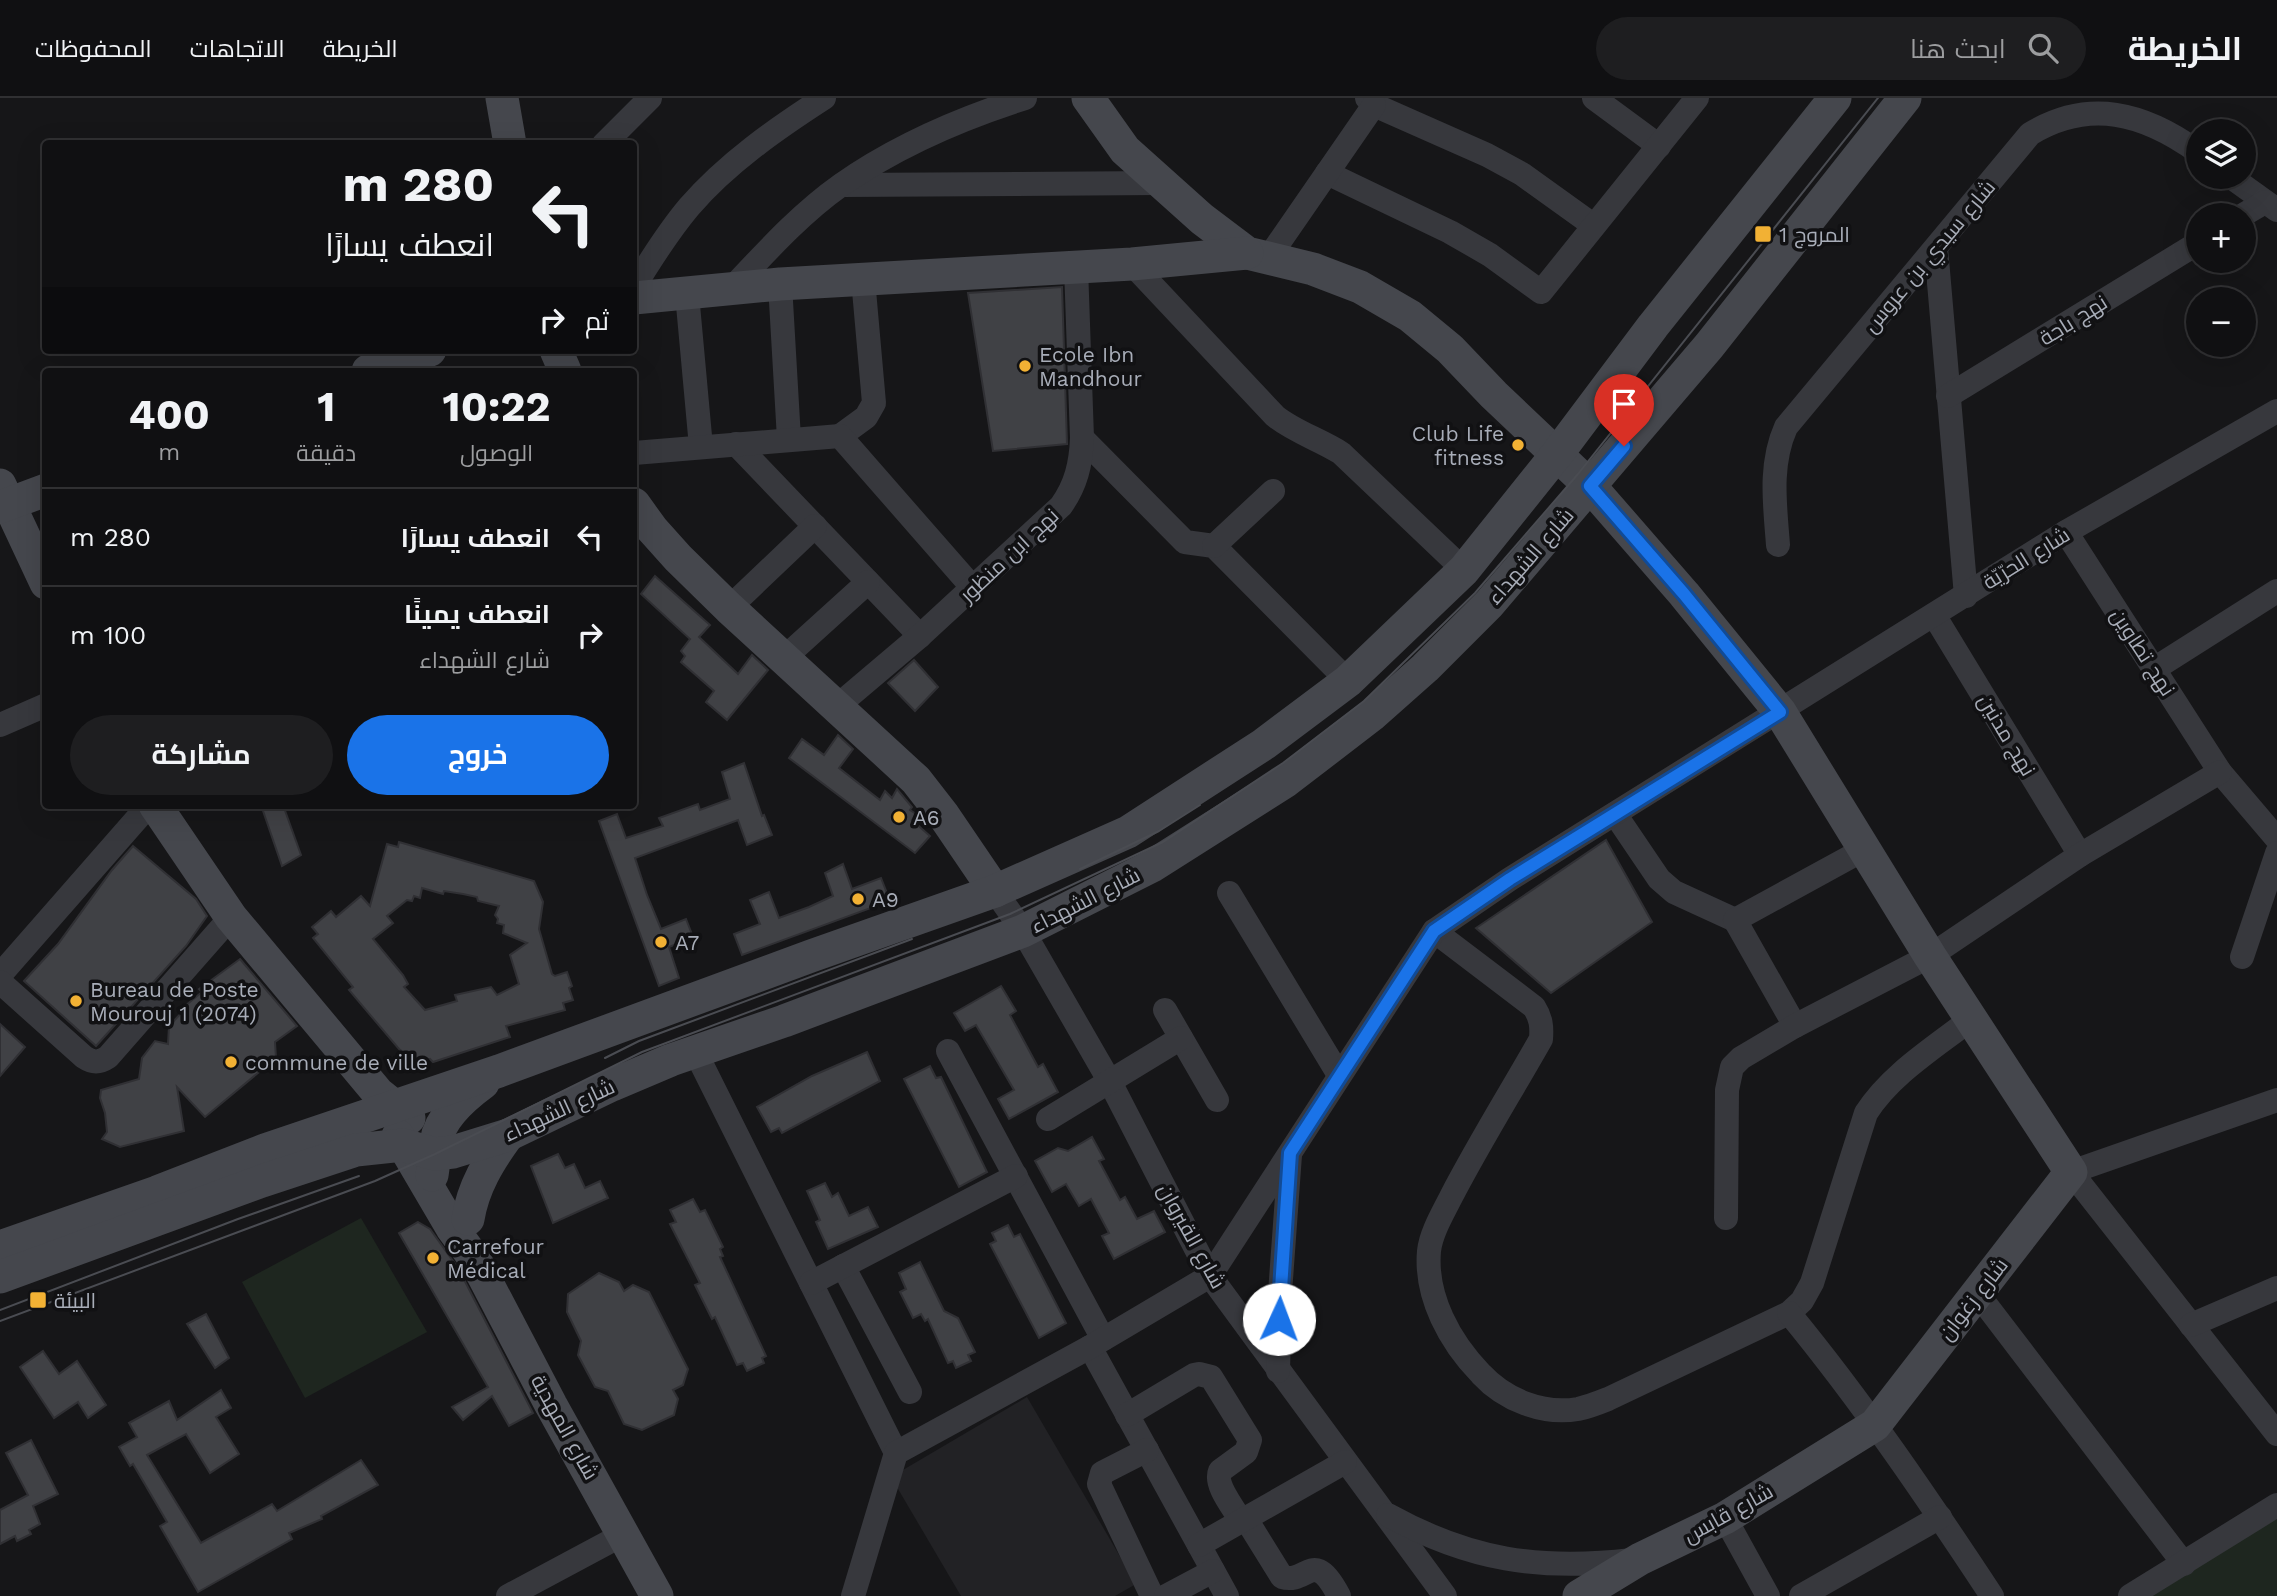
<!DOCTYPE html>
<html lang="ar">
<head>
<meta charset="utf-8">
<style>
	body { margin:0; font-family:"Work Sans",Cairo,sans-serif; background:#1e1e20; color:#f1f3f6; direction:rtl; height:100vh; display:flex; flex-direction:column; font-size:26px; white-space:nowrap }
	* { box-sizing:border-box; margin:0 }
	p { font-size:23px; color:#9c9d9f }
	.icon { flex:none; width:38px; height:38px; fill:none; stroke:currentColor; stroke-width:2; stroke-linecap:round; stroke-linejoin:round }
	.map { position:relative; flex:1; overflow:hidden; direction:ltr }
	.sheet { position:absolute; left:42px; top:270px; width:595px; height:441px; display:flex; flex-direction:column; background:#101012; border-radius:7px; box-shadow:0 7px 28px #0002,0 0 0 2px #303032; direction:rtl }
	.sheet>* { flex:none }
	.banner { position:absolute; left:42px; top:42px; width:595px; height:214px; border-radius:7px; box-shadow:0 7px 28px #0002,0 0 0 2px #303032; direction:rtl; background:#101012; color:#f1f3f6; overflow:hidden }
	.controls { position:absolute; left:2186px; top:21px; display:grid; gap:14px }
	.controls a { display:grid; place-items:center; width:70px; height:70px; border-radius:50%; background:#101012; box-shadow:0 7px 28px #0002,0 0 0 2px #303032; font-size:35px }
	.pin { position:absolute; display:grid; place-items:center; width:60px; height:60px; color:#fff; margin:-72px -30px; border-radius:50% 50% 50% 0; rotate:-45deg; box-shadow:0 0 7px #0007 }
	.pin .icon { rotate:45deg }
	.me { position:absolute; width:77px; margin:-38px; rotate:2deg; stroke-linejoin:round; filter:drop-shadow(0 0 5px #0008) }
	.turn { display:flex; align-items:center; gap:24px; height:147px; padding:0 28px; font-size:32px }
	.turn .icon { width:91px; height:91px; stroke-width:2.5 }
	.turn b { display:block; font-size:49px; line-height:60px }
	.then { display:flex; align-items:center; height:66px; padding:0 28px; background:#0003; gap:14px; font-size:26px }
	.eta { display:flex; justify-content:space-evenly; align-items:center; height:119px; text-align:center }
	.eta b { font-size:42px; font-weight:700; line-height:49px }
	.primary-button { display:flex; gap:14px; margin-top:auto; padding:14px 28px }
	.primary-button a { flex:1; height:80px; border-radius:42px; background:#1a73e8; color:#fff; font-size:28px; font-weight:700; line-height:80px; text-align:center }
	.primary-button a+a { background:#1e1e20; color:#f1f3f6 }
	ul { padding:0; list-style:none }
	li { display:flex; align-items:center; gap:21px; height:98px; padding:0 28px; border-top:2px solid #303032 }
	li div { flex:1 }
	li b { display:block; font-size:26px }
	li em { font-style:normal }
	header { display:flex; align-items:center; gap:42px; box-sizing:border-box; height:98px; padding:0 35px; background:#101012; border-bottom:2px solid #303032 }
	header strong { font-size:33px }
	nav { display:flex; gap:38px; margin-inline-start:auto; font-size:24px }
	.search { width:490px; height:63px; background:#1e1e20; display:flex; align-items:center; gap:18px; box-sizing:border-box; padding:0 24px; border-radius:38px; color:#9c9d9f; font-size:26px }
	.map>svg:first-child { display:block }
</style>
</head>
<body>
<header>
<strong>الخريطة</strong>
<div class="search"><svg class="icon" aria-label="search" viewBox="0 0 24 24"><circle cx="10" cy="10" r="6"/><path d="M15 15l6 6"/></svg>ابحث هنا</div>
<nav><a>الخريطة</a><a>الاتجاهات</a><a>المحفوظات</a></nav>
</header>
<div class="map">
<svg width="2277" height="1498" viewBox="0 0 2277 1498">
	<rect width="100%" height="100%" fill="#161618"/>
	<!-- built -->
	<polygon fill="#222225" points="1027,1299 1136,1486 1115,1498 961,1498 891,1379"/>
	<!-- green -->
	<g fill="#1e261f">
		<polygon points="361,1120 427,1234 305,1300 242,1184"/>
		<polygon points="2277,1406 2277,1498 2132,1498"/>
	</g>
	<!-- building -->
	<g fill="#404145" stroke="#303034" stroke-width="2" fill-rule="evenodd">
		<polygon points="1062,189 1067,346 993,353 968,195"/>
		<polygon points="655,478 710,527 699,539 738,576 752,557 768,572 727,622 706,604 714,593 681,564 685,558 681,553 690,541 641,496"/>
		<polygon points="914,562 938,589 915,613 888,585"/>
		<polygon points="838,637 853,651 839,670 880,702 885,693 892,700 897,691 912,709 910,712 916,716 912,722 930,738 915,755 789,660 802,641 824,657"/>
		<polygon points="744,665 762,718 764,717 772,737 747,747 738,722 635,760 647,797 661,831 686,821 693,839 669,849 679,880 659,888 599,723 617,716 626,740 663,728 659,720 698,706 700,712 730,701 722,674"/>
		<polygon points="261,707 283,707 301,757 282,768"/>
		<polygon points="1606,742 1652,824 1551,895 1476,830"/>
		<path d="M 399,744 L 534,783 L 543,804 L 539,831 L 552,876 L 555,878 L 567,874 L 572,888 L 569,890 L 573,902 L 563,905 L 565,912 L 506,928 L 510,939 L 433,964 L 430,961 L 424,963 L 407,957 L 399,951 L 349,892 L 353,889 L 313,840 L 318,836 L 312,829 L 331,813 L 336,819 L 361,798 L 370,808 L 387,746 L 398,749 ZM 422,790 L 443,796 L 444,793 L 463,796 L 477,799 L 478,803 L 499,808 L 495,817 L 498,821 L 497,825 L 504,827 L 503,835 L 527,845 L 510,857 L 519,886 L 497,897 L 491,889 L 455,897 L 457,903 L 425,912 L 404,889 L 408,886 L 403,877 L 373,841 L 393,825 L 387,818 L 407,802 L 412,803 L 414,798 L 420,800 Z"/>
		<polygon points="133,748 196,801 207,818 186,848 96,948 24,883 58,846 112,772"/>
		<polygon points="843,766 852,791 881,780 890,803 742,857 734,836 760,826 750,802 769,794 779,820 809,809 833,798 825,775"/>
		<polygon points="240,861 297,928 275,944 276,960 205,1019 177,989 184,1033 120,1049 102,1041 107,1034 105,1015 100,1000 101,992 139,981 142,960 155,943 168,946 169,928 186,910 185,908 202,894 199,891"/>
		<polygon points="1001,888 1016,913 1010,917 1038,969 1043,966 1058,994 1009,1021 998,1001 1014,992 976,927 965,933 954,915"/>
		<polygon points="0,926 25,949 0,978"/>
		<polygon points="867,954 880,983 782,1035 779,1030 771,1034 757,1009 812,978"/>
		<polygon points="930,968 936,980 941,979 987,1074 959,1089 904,981"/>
		<polygon points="1092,1039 1104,1061 1099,1063 1120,1102 1125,1099 1137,1121 1154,1113 1165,1134 1114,1161 1102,1138 1109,1135 1091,1101 1079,1108 1066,1086 1052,1094 1035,1063 1058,1050 1068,1053"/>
		<polygon points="558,1056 565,1070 574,1066 585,1090 600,1083 608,1100 553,1125 531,1068"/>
		<polygon points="825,1085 832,1099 838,1095 849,1118 868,1109 878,1129 828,1151 816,1124 820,1122 807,1093"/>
		<polygon points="693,1101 700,1114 705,1112 723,1149 720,1151 723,1158 720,1159 766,1258 762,1260 764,1265 747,1273 743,1265 737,1267 715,1219 712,1221 695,1187 700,1185 670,1126 676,1124 670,1112"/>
		<polygon points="418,1124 430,1131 458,1170 533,1315 509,1328 492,1298 463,1322 452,1309 488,1289 399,1135"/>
		<polygon points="1008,1127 1014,1139 1020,1136 1066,1225 1039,1240 990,1146 996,1143 992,1135"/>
		<polygon points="920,1164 944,1213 958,1220 975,1254 968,1257 971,1263 956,1270 953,1263 948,1265 928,1221 925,1223 921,1216 913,1220 900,1194 906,1191 899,1175"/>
		<polygon points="599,1175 619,1184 624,1193 633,1187 649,1194 688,1271 683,1287 673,1292 678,1301 674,1317 642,1332 624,1326 608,1293 595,1289 578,1257 581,1243 567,1214 568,1196"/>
		<polygon points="206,1216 229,1260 215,1270 187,1226"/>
		<polygon points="43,1253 59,1276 77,1263 106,1307 88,1320 78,1304 54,1320 20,1269"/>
		<polygon points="221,1292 231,1310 216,1319 239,1356 210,1375 186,1336 147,1357 201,1445 272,1406 277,1413 361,1362 378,1387 321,1418 322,1421 289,1435 292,1441 198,1494 160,1428 167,1424 133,1366 130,1368 119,1349 137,1339 129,1325 169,1303 177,1322"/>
		<polygon points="31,1342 58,1396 33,1408 40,1426 29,1432 31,1436 17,1443 15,1438 0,1446 0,1412 28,1397 6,1355"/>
	</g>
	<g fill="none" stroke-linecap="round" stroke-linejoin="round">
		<!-- street -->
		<g stroke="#37383d" stroke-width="24">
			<polyline points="1367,0 1374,7 1487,57 1522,76 1593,127"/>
			<polyline points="1594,0 1659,48"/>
			<polyline points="604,46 650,0"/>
			<polyline points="1327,75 1450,134 1490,157 1541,194 1697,0"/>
			<polyline points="2231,79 2277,112"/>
			<polyline points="842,87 1160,85"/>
			<polyline points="2243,117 2265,104"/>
			<polyline points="1936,150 1966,498"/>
			<polyline points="1269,159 1374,7"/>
			<path d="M 1132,166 L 1275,318 C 1295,334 1319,341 1341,355 L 1464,472"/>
			<polyline points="780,186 789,341"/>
			<path d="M 634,189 C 651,161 668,134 689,109 C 727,65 776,31 824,0"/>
			<path d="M 732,190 C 766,154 800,116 841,87 C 895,49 962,20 1025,0"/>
			<polyline points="687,196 701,349"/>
			<polyline points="1948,298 2198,145"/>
			<polyline points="840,338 866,319 874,305 863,181"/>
			<polyline points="1082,340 1185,444 1214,448 1348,583"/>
			<polyline points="736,346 920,538"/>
			<polyline points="634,355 840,338 973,490"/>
			<polyline points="2066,434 2220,674 2277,741"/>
			<path d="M 1778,447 C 1775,407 1769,367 1786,329 L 2030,36 C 2089,0 2144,15 2198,54"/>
			<polyline points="1214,448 1273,393"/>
			<polyline points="729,510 815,428"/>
			<polyline points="1934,517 2080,757"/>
			<polyline points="783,561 868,484"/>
			<polyline points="2154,571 2277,493"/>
			<path d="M 835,610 L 920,538 L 1061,408 C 1076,387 1081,366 1082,340 L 1076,169"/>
			<polyline points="0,627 46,607"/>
			<polyline points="1615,716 1659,781 1674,794 1735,822"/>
			<polyline points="995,793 1023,833 1110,984 1210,1178 1445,1498"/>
			<polyline points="1229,795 1339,977"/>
			<path d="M 1434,833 L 1534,909 C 1541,920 1542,928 1541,941 C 1511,994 1479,1045 1451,1099 C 1443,1115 1431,1135 1429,1153 C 1425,1199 1450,1244 1481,1276 C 1505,1302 1543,1317 1578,1311 C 1588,1309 1598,1305 1608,1301 L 1789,1215 L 1802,1203 L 1812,1185 L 1866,1015 C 1891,976 1934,950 1971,921"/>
			<polyline points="2242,859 2277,755"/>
			<polyline points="0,877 149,707"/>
			<path d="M 0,884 L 84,959 C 93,965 99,965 108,959 L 231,819"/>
			<polyline points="1165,912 1217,1002"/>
			<polyline points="1795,928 1735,822 1863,752"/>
			<polyline points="695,953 896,1355"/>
			<polyline points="948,953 1103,1241"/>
			<polyline points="2277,1002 2071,1074 2277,1336"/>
			<polyline points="1048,1021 1181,940"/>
			<polyline points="1726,1120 1727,992 1732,969 1741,960 1795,928 1930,858 2080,757 2220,674"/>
			<polyline points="843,1168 910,1294"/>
			<polyline points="811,1185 1016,1078"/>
			<polyline points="1977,1195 2184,1466"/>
			<path d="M 1789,1215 C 1863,1305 1928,1401 1992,1498"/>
			<polyline points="2191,1227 2277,1190"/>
			<polyline points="1090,1249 1227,1498"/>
			<polyline points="1278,1273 1280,1195 1290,1057"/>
			<path d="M 1127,1317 L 1194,1277 L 1199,1276 L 1211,1279 L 1250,1342 L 1246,1354 L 1220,1373 C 1214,1387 1234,1410 1241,1423"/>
			<polyline points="1147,1352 1102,1375 1099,1386 1152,1498"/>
			<path d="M 1388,1417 C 1469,1462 1540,1473 1632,1462"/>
			<polyline points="1725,1420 1768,1498"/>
			<path d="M 1246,1421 L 1282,1479 C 1308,1487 1313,1448 1339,1498"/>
			<polyline points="1199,1447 1345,1364"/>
			<polyline points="508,1498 624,1436"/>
			<polyline points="853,1498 896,1355 1090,1249 1210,1178 1434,833 1510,781 2066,434 2277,313"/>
			<polyline points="1166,1498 1213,1473"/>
			<polyline points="1801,1498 1940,1419"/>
			<polyline points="2130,1498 2277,1407"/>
		</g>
		<!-- secondary -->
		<g stroke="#45474d" stroke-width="33">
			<polyline points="502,0 510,46"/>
			<polyline points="1088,0 1125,52 1202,121 1247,155 1313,171 1360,189 1410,218 1450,251 1494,297 1590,388 1684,496 1780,614 1930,858 2071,1074 1875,1327 1725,1420 1640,1461 1579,1498"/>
			<polyline points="634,200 780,186 1132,166 1247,155"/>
			<polyline points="556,252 565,273"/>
			<polyline points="368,273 430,252"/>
			<polyline points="0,387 46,485"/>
			<polyline points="634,406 652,431 678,460 729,510 916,682 944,718 995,793"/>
			<polyline points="0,409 46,392"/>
			<polyline points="155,707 231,819 378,995 409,1020"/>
			<polyline points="398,1038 452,1130 474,1160 551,1307 657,1498"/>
			<path d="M 432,1077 C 434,1066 434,1054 436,1044 C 440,1019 464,999 483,985"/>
			<path d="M 468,1121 C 473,1089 489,1063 508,1037"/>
			<polyline points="0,1149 157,1094 265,1052 499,973 811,858 995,793 1128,734 1264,646 1348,583 1464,472 1557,356 1653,228 1835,0"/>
			<polyline points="0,1179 262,1083 356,1052 403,1047 435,1056 453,1054 508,1037 612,987 671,962 784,923 1023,833 1152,768 1286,683 1372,617 1425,570 1489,506 1709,248 1905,0"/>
		</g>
		<!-- tram -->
		<g stroke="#4a4c52" stroke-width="2">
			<polyline points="1080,771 1159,733 1200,707"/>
			<polyline points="605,960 639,943 912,841"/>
			<polyline points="0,1212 238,1121 359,1078"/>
			<polyline points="0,1223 375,1083 435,1056 642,954 1010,816 1163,744 1283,665 1364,603 1475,495 1578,376 1878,0"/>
		</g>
	</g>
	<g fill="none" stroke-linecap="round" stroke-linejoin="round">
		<defs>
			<polyline id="route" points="1279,1221 1290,1055 1434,833 1510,781 1780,614 1684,496 1590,388 1624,348"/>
		</defs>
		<!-- route casing -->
		<use href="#route" stroke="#114b97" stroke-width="18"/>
		<!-- route -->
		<use href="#route" stroke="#1a73e8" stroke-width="12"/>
	</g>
	<!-- markers -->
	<g fill="#f2b134" stroke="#111113" stroke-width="2.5">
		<rect x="1754" y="127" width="18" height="18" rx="3.5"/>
		<circle cx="1025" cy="268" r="7"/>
		<circle cx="1518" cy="347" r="7"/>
		<circle cx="899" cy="719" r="7"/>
		<circle cx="858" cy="801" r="7"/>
		<circle cx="661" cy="844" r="7"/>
		<circle cx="76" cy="903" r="7"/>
		<circle cx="231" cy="964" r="7"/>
		<circle cx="433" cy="1160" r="7"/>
		<rect x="29" y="1193" width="18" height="18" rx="3.5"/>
	</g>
	<g text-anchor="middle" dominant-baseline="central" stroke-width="7" stroke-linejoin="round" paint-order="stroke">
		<!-- poi labels -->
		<g font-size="21" fill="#a8adb8" stroke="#111113" text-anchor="start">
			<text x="1779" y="136">المروج 1</text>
			<text x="1039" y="256">Ecole Ibn<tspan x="1039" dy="24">Mandhour</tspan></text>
			<text x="1504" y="335" text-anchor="end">Club Life<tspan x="1504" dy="24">fitness</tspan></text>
			<text x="913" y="719">A6</text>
			<text x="872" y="801">A9</text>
			<text x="675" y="844">A7</text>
			<text x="90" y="891">Bureau de Poste<tspan x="90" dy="24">Mourouj 1 (2074)</tspan></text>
			<text x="245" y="964">commune de ville</text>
			<text x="447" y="1148">Carrefour<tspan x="447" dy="24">Médical</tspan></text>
			<text x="54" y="1202">البيئة</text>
		</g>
		<!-- street labels -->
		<g font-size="21" fill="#a8adb8" stroke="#111113">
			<text transform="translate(1929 158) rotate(-50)">شارع سيدي بن عروس</text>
			<text transform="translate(2073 222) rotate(-32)">نهج باجة</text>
			<text transform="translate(1009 457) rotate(-43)">نهج ابن منظور</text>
			<text transform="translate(1530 458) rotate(-49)">شارع الشهداء</text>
			<text transform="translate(2026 460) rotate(-32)">شارع الحرّيّة</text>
			<text transform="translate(2143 554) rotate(57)">نهج تطاوين</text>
			<text transform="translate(2007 637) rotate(59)">نهج مدنين</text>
			<text transform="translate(1085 802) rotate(-27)">شارع الشهداء</text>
			<text transform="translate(559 1012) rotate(-25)">شارع الشهداء</text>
			<text transform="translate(1192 1138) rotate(61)">شارع القيروان</text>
			<text transform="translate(1973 1201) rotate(-52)">شارع زغوان</text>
			<text transform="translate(565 1329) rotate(61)">شارع المهدية</text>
			<text transform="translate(1728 1415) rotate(-29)">شارع قابس</text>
		</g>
	</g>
</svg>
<div class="controls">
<a><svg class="icon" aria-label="layers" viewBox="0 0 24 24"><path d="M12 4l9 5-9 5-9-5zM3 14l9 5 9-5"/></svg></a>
<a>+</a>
<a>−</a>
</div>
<div class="pin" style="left:1624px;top:348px;background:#d93025"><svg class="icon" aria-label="arrive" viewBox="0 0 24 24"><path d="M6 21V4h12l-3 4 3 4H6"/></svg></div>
<svg class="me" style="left:1279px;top:1221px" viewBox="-20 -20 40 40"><circle r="19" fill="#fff"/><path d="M0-13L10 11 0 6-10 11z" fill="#1a73e8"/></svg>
<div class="banner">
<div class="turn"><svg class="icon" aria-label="left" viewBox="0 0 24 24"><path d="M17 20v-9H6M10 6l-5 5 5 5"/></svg><div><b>280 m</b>انعطف يسارًا</div></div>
<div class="then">ثم<svg class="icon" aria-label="right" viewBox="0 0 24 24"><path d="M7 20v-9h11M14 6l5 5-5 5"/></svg></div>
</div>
<section class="sheet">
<div class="eta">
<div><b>10:22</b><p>الوصول</p></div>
<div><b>1</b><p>دقيقة</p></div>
<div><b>400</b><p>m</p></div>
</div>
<ul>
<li><svg class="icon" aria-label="left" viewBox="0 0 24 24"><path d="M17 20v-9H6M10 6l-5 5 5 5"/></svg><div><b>انعطف يسارًا</b></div><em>280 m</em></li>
<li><svg class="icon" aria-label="right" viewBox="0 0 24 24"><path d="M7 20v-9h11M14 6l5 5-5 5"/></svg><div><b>انعطف يمينًا</b><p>شارع الشهداء</p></div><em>100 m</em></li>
</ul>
<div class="primary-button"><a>خروج</a><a>مشاركة</a></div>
</section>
</div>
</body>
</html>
